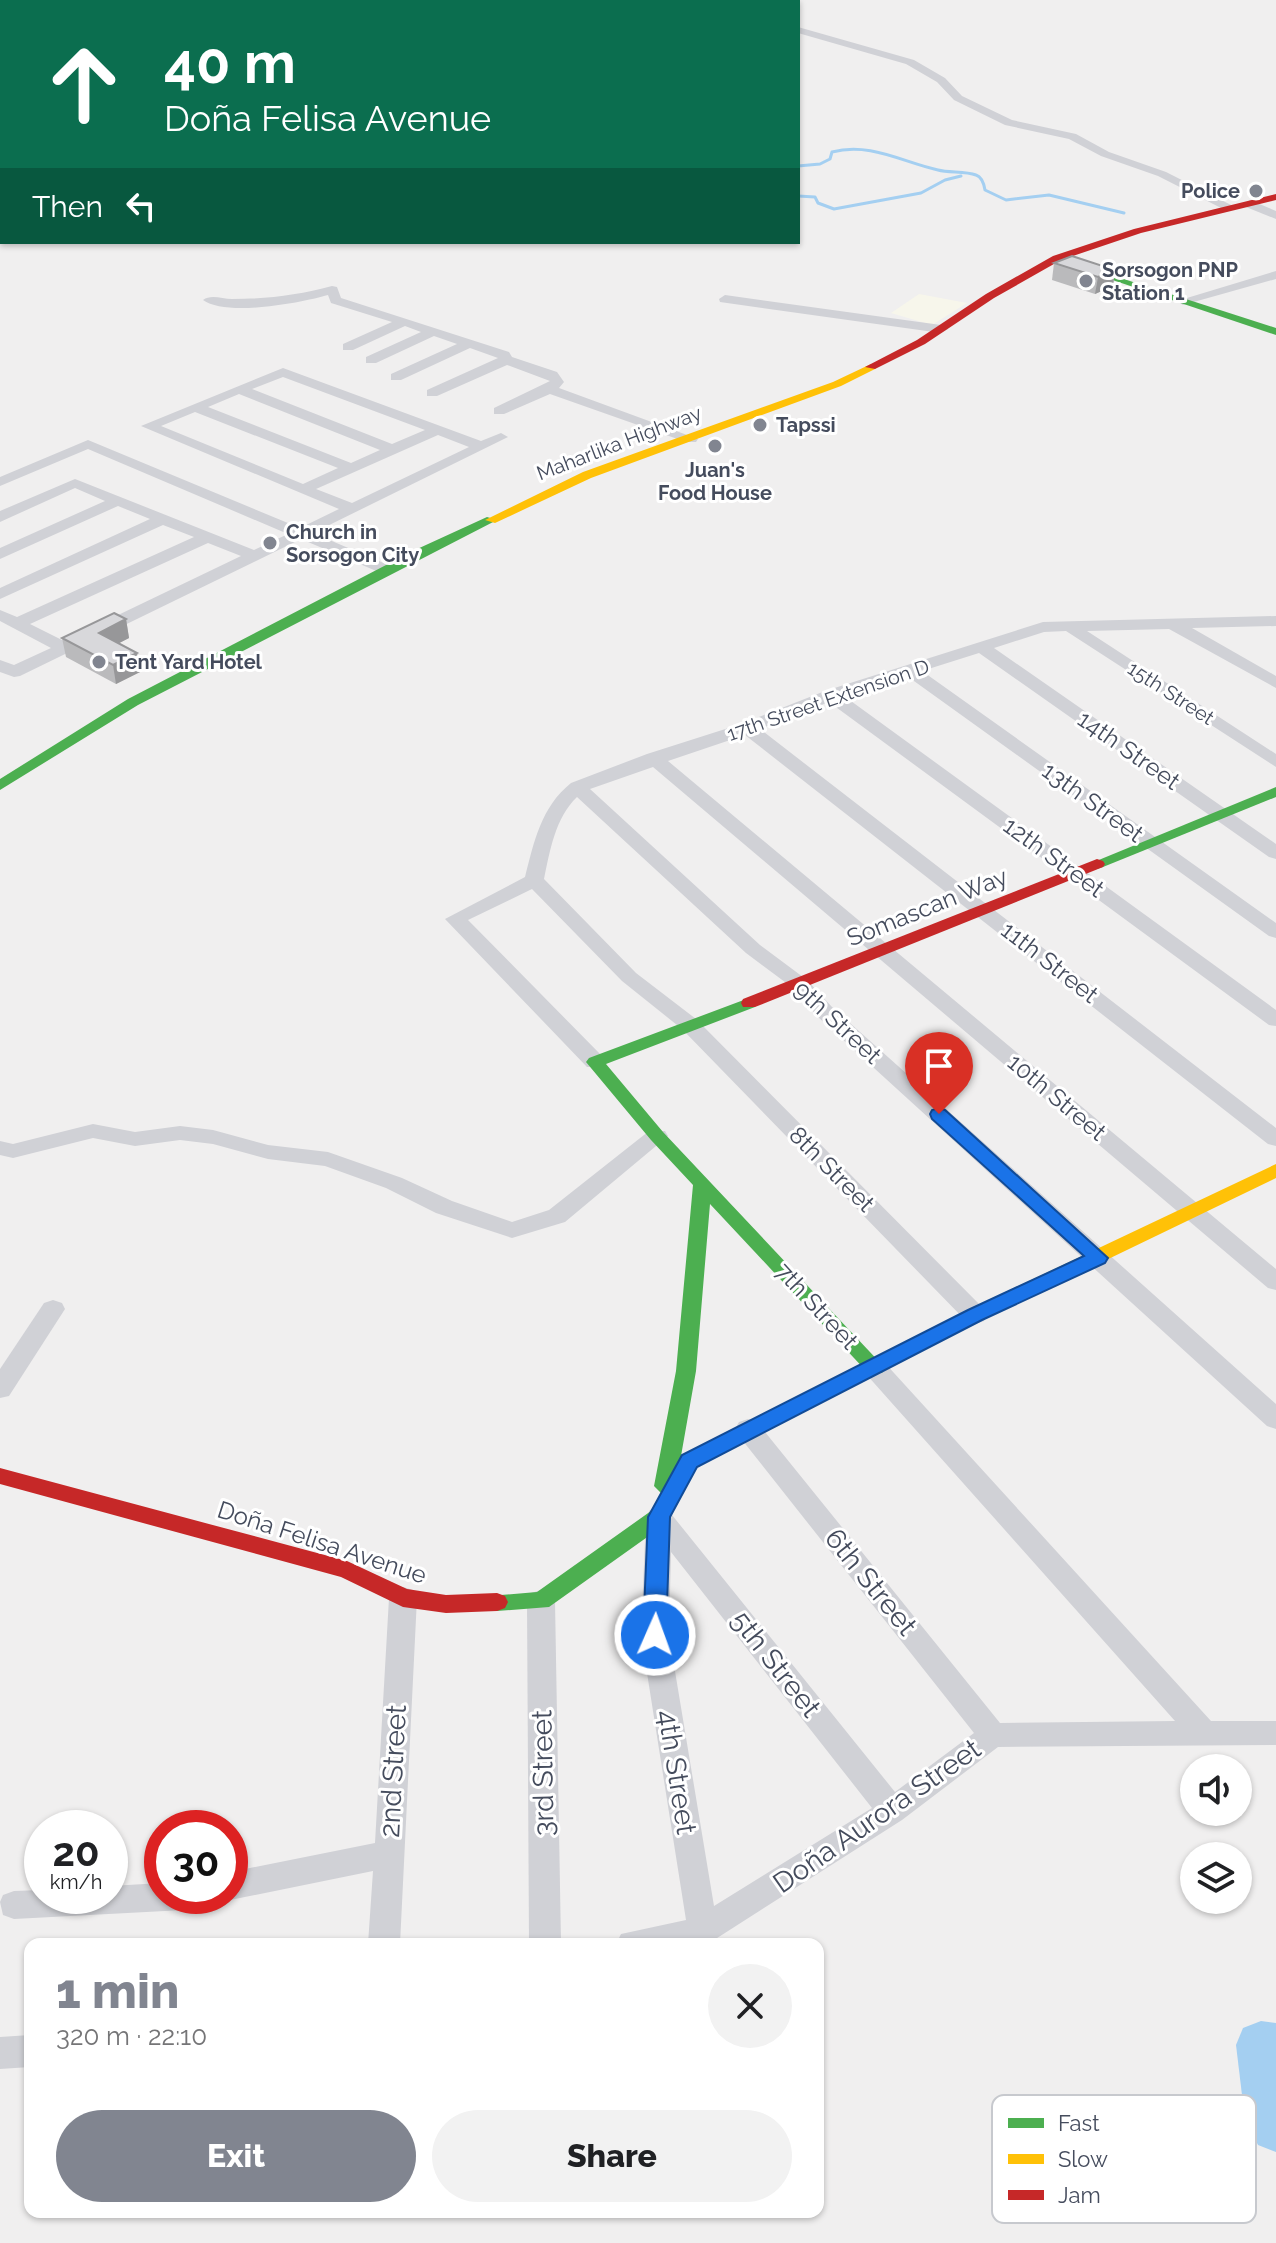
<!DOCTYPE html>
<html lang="en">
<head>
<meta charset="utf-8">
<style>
	body { margin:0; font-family:Raleway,sans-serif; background:#f2f2f2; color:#202124; height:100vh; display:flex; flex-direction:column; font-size:30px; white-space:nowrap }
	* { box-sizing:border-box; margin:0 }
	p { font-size:26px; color:#757577 }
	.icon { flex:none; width:44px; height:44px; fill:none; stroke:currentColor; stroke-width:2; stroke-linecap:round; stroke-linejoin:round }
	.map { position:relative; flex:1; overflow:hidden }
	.sheet { position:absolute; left:24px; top:1938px; width:800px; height:280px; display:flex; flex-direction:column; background:#fff; border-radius:16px; box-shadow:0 2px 6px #0004 }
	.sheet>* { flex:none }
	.banner { position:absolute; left:0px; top:0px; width:800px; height:244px; box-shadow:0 2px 6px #0004; background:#0b6e4f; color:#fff; overflow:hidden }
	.buttons { position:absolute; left:1180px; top:1754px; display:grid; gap:16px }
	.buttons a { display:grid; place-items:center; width:72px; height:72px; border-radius:50%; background:#fff; box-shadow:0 2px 6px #0004; font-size:40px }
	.speed { position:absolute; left:24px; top:1810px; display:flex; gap:16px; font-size:40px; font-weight:700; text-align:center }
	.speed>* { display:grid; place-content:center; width:104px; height:104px; border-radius:50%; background:#fff; box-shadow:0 2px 6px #0004; line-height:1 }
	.speed small { font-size:20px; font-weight:400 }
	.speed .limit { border:12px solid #d22; background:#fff; color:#111 }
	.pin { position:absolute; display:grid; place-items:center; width:68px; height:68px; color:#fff; margin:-82px -34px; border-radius:50% 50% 50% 0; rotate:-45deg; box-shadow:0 0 8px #0007 }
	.pin .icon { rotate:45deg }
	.me { position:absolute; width:88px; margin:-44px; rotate:2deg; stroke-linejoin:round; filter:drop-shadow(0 0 6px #0008) }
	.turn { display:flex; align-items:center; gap:28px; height:168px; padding:0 32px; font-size:36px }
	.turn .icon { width:104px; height:104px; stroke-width:2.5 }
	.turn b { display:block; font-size:56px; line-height:68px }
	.then { display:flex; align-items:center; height:76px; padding:0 32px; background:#0003; gap:16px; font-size:30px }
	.round { display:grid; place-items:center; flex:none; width:84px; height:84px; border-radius:42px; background:#f2f2f2 }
	.headline { display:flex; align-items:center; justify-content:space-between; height:136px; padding:0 32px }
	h1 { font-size:48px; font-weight:800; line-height:60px; color:#818590 }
	.cta { display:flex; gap:16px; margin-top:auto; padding:16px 32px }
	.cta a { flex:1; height:92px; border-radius:48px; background:#818590; color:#fff; font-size:32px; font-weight:800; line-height:92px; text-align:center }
	.cta a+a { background:#f2f2f2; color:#202124 }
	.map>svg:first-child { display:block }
</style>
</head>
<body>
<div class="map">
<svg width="1276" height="2243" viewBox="0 0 1276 2243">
	<rect width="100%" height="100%" fill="#f0efef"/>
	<!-- commercial -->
	<polygon fill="#f7f6eb" points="919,294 967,303 932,325 891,313"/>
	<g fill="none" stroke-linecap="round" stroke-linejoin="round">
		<!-- stream -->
		<g stroke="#a4cff1" stroke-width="3">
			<path d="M 798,166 L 820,164 L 830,159 L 832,152 C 870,142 902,162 938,170 C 949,173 965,171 976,175 C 982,177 984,184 985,190 L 1006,200 L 1049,195 L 1124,213"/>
			<polyline points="798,196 815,197 818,203 834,209 921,193 945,180 961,176"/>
		</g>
		<!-- river -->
		<polygon fill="#a4cff1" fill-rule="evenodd" points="1261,2021 1276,2023 1276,2152 1258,2145 1245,2120 1236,2045 1243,2028"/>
		<!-- street -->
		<g fill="#d0d1d6" fill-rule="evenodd">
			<polygon points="798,27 914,60 945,78 962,96 1012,120 1076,134 1109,152 1166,172 1237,208 1227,211 1158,176 1101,156 1069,139 1005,125 954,100 937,82 906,64 798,33"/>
			<polygon points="1250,200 1276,211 1276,219 1246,207 1244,204"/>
			<polygon points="1276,271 1276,279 1183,305 1177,301"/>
			<path d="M 332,286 L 337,287 L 341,298 L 509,352 L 512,357 L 557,372 L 564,382 L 559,388 L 698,439 L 696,442 L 686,442 L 550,394 L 504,414 L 494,414 L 494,408 L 550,381 L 507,365 L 437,396 L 427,396 L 427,390 L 498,358 L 470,348 L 401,380 L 391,380 L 391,374 L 457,344 L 434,336 L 376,363 L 366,363 L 366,357 L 421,332 L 405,326 L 353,350 L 343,350 L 343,344 L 392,322 L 331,303 L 328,295 C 300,303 226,317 203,300 C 211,294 222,299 232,299 C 267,299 299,295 332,286 Z"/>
			<polygon points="725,295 941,325 948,329 941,333 720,302 719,299"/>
			<path d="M 283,368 L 481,441 L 501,433 L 508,437 L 313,533 L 393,567 L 393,573 L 381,573 L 301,539 L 20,676 L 14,677 L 0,672 L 0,660 L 14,665 L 51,648 L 0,621 L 0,610 L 17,617 L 194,537 L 163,525 L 0,599 L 0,588 L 150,519 L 118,506 L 0,559 L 0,548 L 105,501 L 75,488 L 0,522 L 0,511 L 75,479 L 254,550 L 288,534 L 88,449 L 0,486 L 0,477 L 88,440 L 300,528 L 339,509 L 141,426 ZM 283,377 L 425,430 L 392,444 L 252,389 ZM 239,394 L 380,450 L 351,463 L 208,407 ZM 195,412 L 338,468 L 303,484 L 161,426 ZM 438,435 L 469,447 L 352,503 L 316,489 ZM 208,543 L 241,556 L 64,641 L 30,624 Z"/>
			<path d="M 1276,616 L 1276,626 L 1192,628 L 1276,676 L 1276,688 L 1169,629 L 1087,631 L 1276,754 L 1276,767 L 1066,631 L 1044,632 L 994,648 L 1276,844 L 1276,859 L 1269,857 L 979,653 L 922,671 L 1276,923 L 1276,938 L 1269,936 L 907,676 L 844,696 L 1276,1010 L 1276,1026 L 1269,1025 L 829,702 L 760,729 L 1276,1128 L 1276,1146 L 1268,1144 L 745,735 L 668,761 L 1276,1269 L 1276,1290 L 1268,1288 L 653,767 L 590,789 L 760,945 L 807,980 L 832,1007 L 1276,1404 L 1276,1429 L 1267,1426 L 818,1017 L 793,988 L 746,953 L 577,797 C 555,818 550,851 544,879 L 636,973 L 696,1019 L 984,1309 L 987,1315 L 984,1321 L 975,1324 L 966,1321 L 682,1029 L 622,981 L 532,889 L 468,920 L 603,1057 L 606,1062 L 603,1067 L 587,1067 L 445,919 L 525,877 C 534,842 541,807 571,783 L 647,754 L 741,724 L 825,691 L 1043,622 Z"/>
			<polygon points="93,1124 135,1132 180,1126 213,1130 268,1145 328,1152 402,1178 452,1201 512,1222 549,1210 649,1131 665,1131 668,1136 565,1222 512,1238 436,1213 386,1188 325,1166 268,1159 213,1144 180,1140 135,1146 93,1138 13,1158 0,1155 0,1141 13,1144"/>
			<polygon points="53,1300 62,1303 65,1309 9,1396 0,1398 0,1369 44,1303"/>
			<path d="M 875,1359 L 884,1362 L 1211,1721 L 1276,1721 L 1276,1745 L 998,1747 L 902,1820 L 714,1940 L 704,1944 L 616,1944 L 621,1934 L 686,1920 L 641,1635 L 646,1517 L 650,1510 L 659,1507 L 668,1510 L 895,1792 L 974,1733 L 739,1436 L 735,1429 L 739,1422 L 748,1419 L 757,1422 L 1000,1723 L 1175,1721 L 866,1374 L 863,1368 L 866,1362 ZM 671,1552 L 872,1808 L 714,1906 L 669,1635 Z"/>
			<polygon points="403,1587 413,1590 417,1598 400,1944 368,1944 373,1871 230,1900 220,1896 230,1896 230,1872 375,1843 389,1598 393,1590"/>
			<polygon points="541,1590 551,1593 555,1601 561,1944 529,1944 527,1601 531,1593"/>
			<polygon points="162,1883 162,1896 199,1896 195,1906 184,1910 14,1919 3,1915 0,1902 3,1895 14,1891 42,1890 42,1896 110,1896 110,1886"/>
			<polygon points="30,2035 30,2067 0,2069 0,2037"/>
		</g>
		<!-- fast -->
		<g fill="#4caf50" fill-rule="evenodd">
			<polygon points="1071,262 1276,328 1276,335 1071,266"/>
			<polygon points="487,517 497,520 138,705 0,790 0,779 128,699 415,550"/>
			<polygon points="1276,787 1276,797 1103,867 1097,869 1089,864"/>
			<polygon points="749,998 755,999 757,1003 755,1007 606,1064 663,1132 885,1368 882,1373 868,1373 710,1204 696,1371 681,1456 791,1400 798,1397 805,1400 808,1405 805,1410 697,1467 667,1523 549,1607 497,1611 489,1608 486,1602 489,1596 537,1592 651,1511 661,1493 654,1486 676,1371 693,1185 651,1140 586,1062 589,1058"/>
		</g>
		<!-- slow -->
		<g fill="#ffc107" fill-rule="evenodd">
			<polygon points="871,364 877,367 875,369 841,386 591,478 495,523 485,520 583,472 833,382"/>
			<polygon points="1276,1164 1276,1178 982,1320 805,1410 798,1413 791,1410 788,1405 791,1400 968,1310"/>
		</g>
		<!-- jam -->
		<g fill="#c62828" fill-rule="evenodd">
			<polygon points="1276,194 1276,200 1141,233 1061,260 994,298 925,344 875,369 865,367 917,340 986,294 1053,256 1134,229"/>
			<polygon points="1097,859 1103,861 1105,864 1103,867 755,1007 743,1007 741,1003 743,999"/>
			<polygon points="0,1468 347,1561 407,1589 446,1595 497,1593 505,1596 508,1602 505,1608 497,1611 446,1613 403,1607 341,1577 0,1484"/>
		</g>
	</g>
	<!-- wall -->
	<g fill="#bababc">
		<polygon points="1054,263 1115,270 1113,286 1095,294 1052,280"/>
		<polygon points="126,619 129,638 119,643 137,653 140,672 116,684 66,657 62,638"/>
	</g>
	<!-- shaded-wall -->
	<g fill="#979799">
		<polygon points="1115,270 1113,286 1095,294 1098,277"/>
		<polygon points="126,619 129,638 102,652 99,633"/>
		<polygon points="137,653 140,672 116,684 113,665"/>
	</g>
	<!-- building -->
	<g fill="#d8d8db" stroke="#979799" stroke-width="2">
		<polygon points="1072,256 1115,270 1098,277 1054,263"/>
		<polygon points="114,613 126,619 99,633 137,653 113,665 62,638"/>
	</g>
	<!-- route -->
	<polygon fill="#1a73e8" stroke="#114b97" stroke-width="2" points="939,1108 945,1110 1108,1258 1105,1263 982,1320 697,1467 670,1517 666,1635 663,1642 655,1644 647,1642 643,1635 648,1517 682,1455 968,1310 1084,1256 932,1119 930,1114 932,1110"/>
	<!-- markers -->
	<g fill="#818590" stroke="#fff" stroke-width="3">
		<circle cx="1256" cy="191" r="8"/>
		<circle cx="1086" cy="281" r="8"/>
		<circle cx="760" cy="425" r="8"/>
		<circle cx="715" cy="446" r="8"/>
		<circle cx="270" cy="543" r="8"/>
		<circle cx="99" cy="662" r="8"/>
	</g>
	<g text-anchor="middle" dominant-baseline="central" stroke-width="6" stroke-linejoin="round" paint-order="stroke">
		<!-- far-poi labels -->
		<g font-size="20" font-weight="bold" fill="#454c5d" stroke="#fff" text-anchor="start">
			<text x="1240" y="191" text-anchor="end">Police</text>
			<text x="1102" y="270">Sorsogon PNP<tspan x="1102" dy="23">Station 1</tspan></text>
			<text x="776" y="425">Tapssi</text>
			<text x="715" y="470" text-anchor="middle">Juan's<tspan x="715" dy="23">Food House</tspan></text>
			<text x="286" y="532">Church in<tspan x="286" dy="23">Sorsogon City</tspan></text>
			<text x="115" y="662">Tent Yard Hotel</text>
		</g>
		<!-- far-street labels -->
		<g font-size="20" fill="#454c5d" stroke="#fff">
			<text transform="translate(619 443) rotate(-21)">Maharlika Highway</text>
			<text transform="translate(1171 693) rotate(33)">15th Street</text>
			<text transform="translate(828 700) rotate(-19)">17th Street Extension D</text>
		</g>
		<!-- street labels -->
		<g font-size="24" fill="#454c5d" stroke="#fff">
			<text transform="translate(1129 750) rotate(35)">14th Street</text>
			<text transform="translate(1093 802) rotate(36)">13th Street</text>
			<text transform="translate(1054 857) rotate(36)">12th Street</text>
			<text transform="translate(927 907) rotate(-22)">Somascan Way</text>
			<text transform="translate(1050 962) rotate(38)">11th Street</text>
			<text transform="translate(838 1022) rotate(43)">9th Street</text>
			<text transform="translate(1057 1097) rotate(40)">10th Street</text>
			<text transform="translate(832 1169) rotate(45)">8th Street</text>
			<text transform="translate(817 1306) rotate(47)">7th Street</text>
			<text transform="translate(322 1542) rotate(18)">Doña Felisa Avenue</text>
		</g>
		<!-- near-street labels -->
		<g font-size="28" fill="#454c5d" stroke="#fff">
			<text transform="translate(871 1582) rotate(51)">6th Street</text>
			<text transform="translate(776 1664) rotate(52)">5th Street</text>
			<text transform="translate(393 1771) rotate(-87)">2nd Street</text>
			<text transform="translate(677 1772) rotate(81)">4th Street</text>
			<text transform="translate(543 1773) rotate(-91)">3rd Street</text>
			<text transform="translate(877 1816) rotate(-35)">Doña Aurora Street</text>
		</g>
	</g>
	<!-- legend -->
	<rect x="992" y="2095" width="264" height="128" rx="12" fill="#fff" stroke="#c7c9ce" stroke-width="2"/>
	<rect x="1008" y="2118" width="36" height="10" fill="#4caf50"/>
	<rect x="1008" y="2154" width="36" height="10" fill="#ffc107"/>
	<rect x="1008" y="2190" width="36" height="10" fill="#c62828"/>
	<g font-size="22" fill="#454c5d">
		<text x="1058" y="2131">Fast</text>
		<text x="1058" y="2167">Slow</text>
		<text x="1058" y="2203">Jam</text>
	</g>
</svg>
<div class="buttons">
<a><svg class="icon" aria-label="sound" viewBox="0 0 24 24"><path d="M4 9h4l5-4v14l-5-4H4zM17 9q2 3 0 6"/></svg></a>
<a><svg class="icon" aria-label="layers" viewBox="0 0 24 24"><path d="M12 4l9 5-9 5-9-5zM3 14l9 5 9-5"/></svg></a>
</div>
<div class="speed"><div>20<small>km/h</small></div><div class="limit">30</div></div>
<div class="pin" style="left:939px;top:1114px;background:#d93025"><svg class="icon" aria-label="arrive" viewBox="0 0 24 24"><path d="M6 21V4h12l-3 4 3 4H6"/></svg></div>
<svg class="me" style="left:655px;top:1635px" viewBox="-20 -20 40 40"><circle r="17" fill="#1a73e8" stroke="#fff" stroke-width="3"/><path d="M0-11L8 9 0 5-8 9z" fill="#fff"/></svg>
<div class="banner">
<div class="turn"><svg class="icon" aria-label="ahead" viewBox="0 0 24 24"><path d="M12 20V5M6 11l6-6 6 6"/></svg><div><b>40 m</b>Doña Felisa Avenue</div></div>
<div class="then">Then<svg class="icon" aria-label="left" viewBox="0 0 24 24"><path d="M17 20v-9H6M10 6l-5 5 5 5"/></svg></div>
</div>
<section class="sheet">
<div class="headline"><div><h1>1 min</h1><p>320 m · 22:10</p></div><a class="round"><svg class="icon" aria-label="close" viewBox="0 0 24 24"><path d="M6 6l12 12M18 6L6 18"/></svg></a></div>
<div class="cta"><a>Exit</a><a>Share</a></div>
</section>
</div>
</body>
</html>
